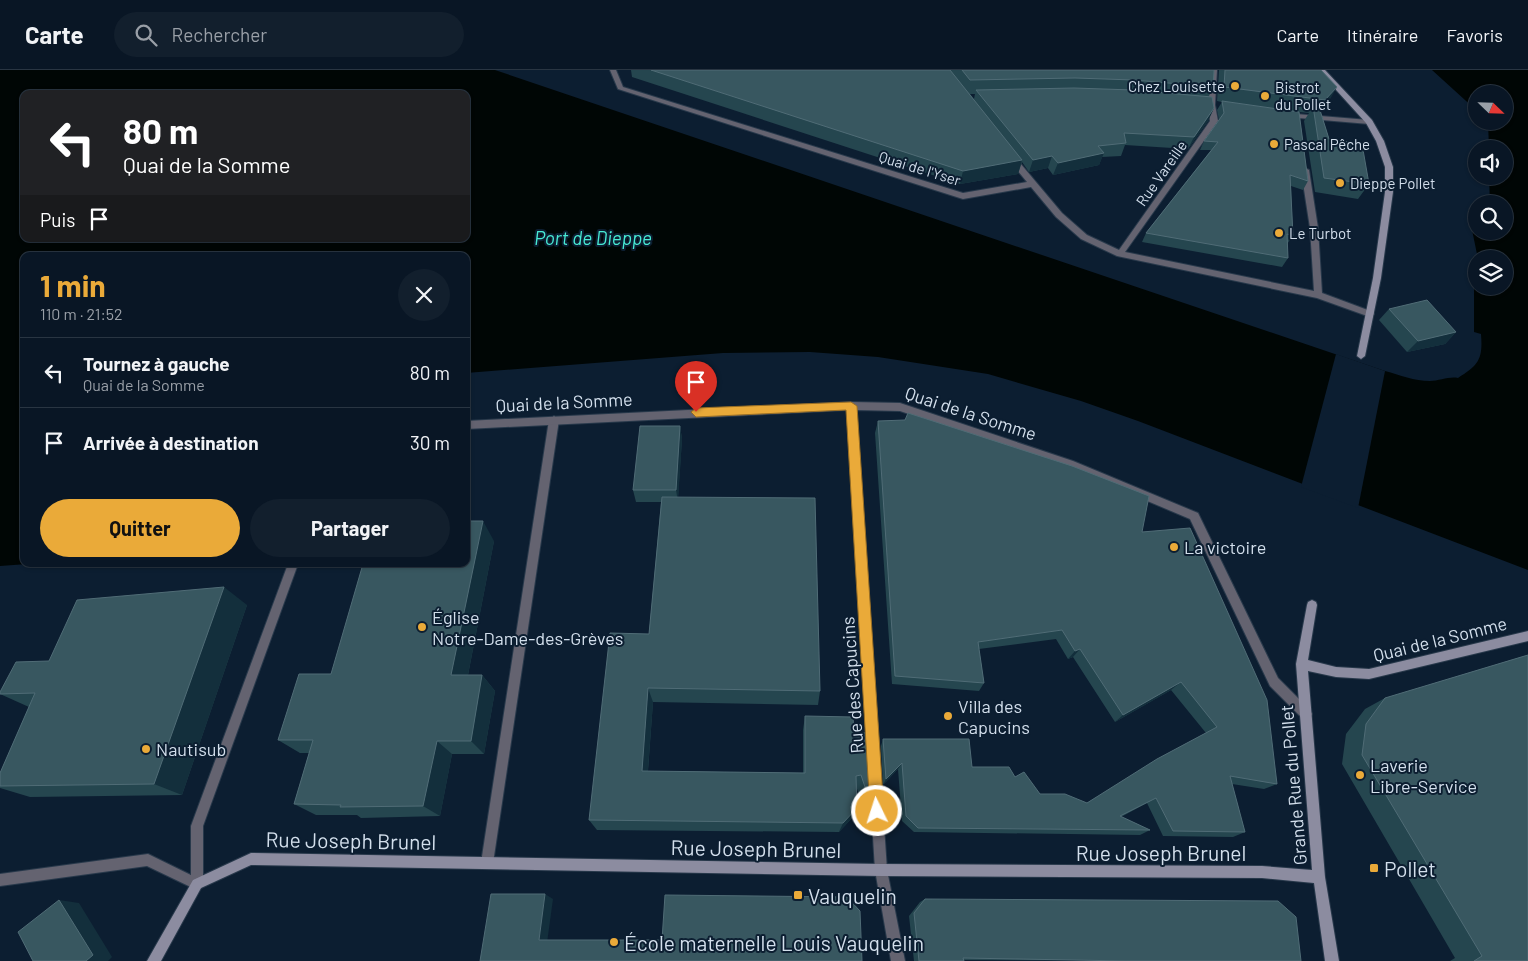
<!DOCTYPE html>
<html lang="fr">
<head>
<meta charset="utf-8">
<style>
	body { margin:0; font-family:Barlow,sans-serif; background:#121f2d; color:#f1f3f6; height:100vh; display:flex; flex-direction:column; font-size:19px; white-space:nowrap }
	* { box-sizing:border-box; margin:0 }
	p { font-size:16px; color:#999fa7 }
	.icon { flex:none; width:28px; height:28px; fill:none; stroke:currentColor; stroke-width:2; stroke-linecap:round; stroke-linejoin:round }
	.map { position:relative; flex:1; overflow:hidden }
	.sheet { position:absolute; left:20px; top:182px; width:450px; height:315px; display:flex; flex-direction:column; background:#091625; border-radius:10px; box-shadow:0 1px 4px #0004,0 0 0 1px #293542 }
	.sheet>* { flex:none }
	.guide { position:absolute; left:20px; top:20px; width:450px; height:152px; border-radius:10px; box-shadow:0 1px 4px #0004,0 0 0 1px #293542; background:#202124; color:#fff; overflow:hidden }
	.needle { width:32px; rotate:113deg }
	.controls { position:absolute; left:1468px; top:15px; display:grid; gap:10px }
	.controls a { display:grid; place-items:center; width:45px; height:45px; border-radius:50%; background:#091625; box-shadow:0 1px 4px #0004,0 0 0 1px #293542; font-size:25px }
	.pin { position:absolute; display:grid; place-items:center; width:42px; height:42px; color:#fff; margin:-51px -21px; border-radius:50% 50% 50% 0; rotate:-45deg; box-shadow:0 0 5px #0007 }
	.pin .icon { rotate:45deg }
	.me { position:absolute; width:55px; margin:-28px; rotate:356deg; stroke-linejoin:round; filter:drop-shadow(0 0 4px #0008) }
	.turn { display:flex; align-items:center; gap:18px; height:105px; padding:0 20px; font-size:22px }
	.turn .icon { width:65px; height:65px; stroke-width:2.5 }
	.turn b { display:block; font-size:35px; line-height:42px }
	.then { display:flex; align-items:center; height:48px; padding:0 20px; background:#0003; gap:10px; font-size:19px }
	.round { display:grid; place-items:center; flex:none; width:52px; height:52px; border-radius:26px; background:#121f2d }
	.head { display:flex; align-items:center; justify-content:space-between; height:85px; padding:0 20px }
	h1 { font-size:30px; font-weight:700; line-height:38px; color:#eaaa39 }
	.cta { display:flex; gap:10px; margin-top:auto; padding:10px 20px }
	.cta a { flex:1; height:58px; border-radius:30px; background:#eaaa39; color:#111; font-size:20px; font-weight:700; line-height:58px; text-align:center }
	.cta a+a { background:#121f2d; color:#f1f3f6 }
	ul { padding:0; list-style:none }
	li { display:flex; align-items:center; gap:15px; height:70px; padding:0 20px; border-top:1px solid #293542 }
	li div { flex:1 }
	li b { display:block; font-size:19px }
	li em { font-style:normal }
	header { display:flex; align-items:center; gap:30px; box-sizing:border-box; height:70px; padding:0 25px; background:#091625; border-bottom:1px solid #293542 }
	header strong { font-size:24px }
	nav { display:flex; gap:28px; margin-inline-start:auto; font-size:18px }
	.search { width:350px; height:45px; background:#121f2d; display:flex; align-items:center; gap:12px; box-sizing:border-box; padding:0 18px; border-radius:28px; color:#999fa7; font-size:19px }
	.map>svg:first-child { display:block }
</style>
</head>
<body>
<header>
<strong>Carte</strong>
<div class="search"><svg class="icon" aria-label="search" viewBox="0 0 24 24"><circle cx="10" cy="10" r="6"/><path d="M15 15l6 6"/></svg>Rechercher</div>
<nav><a>Carte</a><a>Itinéraire</a><a>Favoris</a></nav>
</header>
<div class="map">
<svg width="1528" height="891" viewBox="0 0 1528 891">
	<rect width="100%" height="100%" fill="#0c1e31"/>
	<!-- water -->
	<path fill="#000605" fill-rule="evenodd" d="M 0,0 L 495,0 L 1385,301 C 1400,305 1414,311 1430,311 C 1439,311 1450,306 1458,308 C 1479,295 1483,289 1481,264 L 1474,262 L 1474,209 L 1476,210 L 1476,216 L 1504,216 L 1504,189 L 1478,189 L 1468,140 L 1476,142 L 1476,161 L 1504,161 L 1504,134 L 1490,134 L 1489,106 L 1504,106 L 1504,79 L 1489,79 L 1488,51 L 1504,51 L 1504,24 L 1476,24 L 1476,40 L 1432,0 L 1528,0 L 1528,500 L 1138,351 L 1081,331 L 988,304 L 878,287 L 810,282 L 723,283 L 466,303 L 466,186 L 24,186 L 24,494 L 27,494 L 0,496 ZM 24,24 L 466,24 L 466,169 L 24,169 Z"/>
	<!-- pier -->
	<polygon fill="#0c1e31" points="1336,284 1385,301 1358,438 1301,417"/>
	<g fill="none" stroke-linecap="round" stroke-linejoin="round">
		<defs>
			<g id="lane">
				<polygon points="554,346 559,350 493,793 491,797 487,799 483,797 481,793 549,350"/>
				<polygon points="148,784 201,810 203,814 201,818 197,820 147,796 0,816 0,804"/>
			</g>
			<g id="street">
				<polygon points="610,0 616,0 623,17 963,123 1027,112 1008,89 1012,87 1015,87 1062,143 1087,165 1119,180 1210,51 1207,35 1211,0 1217,0 1215,35 1218,51 1125,182 1314,221 1310,158 1301,100 1305,98 1309,100 1318,158 1322,223 1373,242 1374,244 1370,247 1317,228 1117,186 1081,169 1056,147 1031,117 963,129 618,19"/>
				<polygon points="1284,43 1369,50 1373,52 1369,54 1287,47 1284,47"/>
				<polygon points="851,332 900,333 1073,391 1198,443 1278,608 1310,640 1312,644 1310,648 1306,650 1302,648 1270,616 1190,449 1067,397 900,341 856,340 887,800 905,891 891,891 875,800 847,340 466,359 466,351"/>
				<polygon points="288,494 298,494 203,756 203,814 201,818 197,820 193,818 191,814 191,756"/>
			</g>
			<g id="secondary">
				<polygon points="1318,0 1325,0 1372,50 1384,71 1393,97 1393,122 1381,208 1365,286 1361,289 1357,286 1373,208 1385,122 1385,97 1376,71 1366,53"/>
				<polygon points="1312,530 1316,532 1317,535 1308,590 1336,597 1369,599 1528,561 1528,571 1369,609 1336,607 1308,601 1325,807 1339,891 1325,891 1314,813 1262,808 881,806 251,795 201,818 161,891 147,891 193,810 251,783 881,794 1262,796 1312,800 1296,594 1307,535 1308,532"/>
			</g>
		</defs>
		<!-- lane casing -->
		<use href="#lane" stroke="#28394b" stroke-width="2"/>
		<!-- street casing -->
		<use href="#street" stroke="#28394b" stroke-width="2"/>
		<!-- secondary casing -->
		<use href="#secondary" stroke="#28394b" stroke-width="2"/>
		<!-- lane -->
		<use href="#lane" fill="#646370" fill-rule="evenodd"/>
		<!-- street -->
		<use href="#street" fill="#646370" fill-rule="evenodd"/>
		<!-- secondary -->
		<use href="#secondary" fill="#8c8ca0" fill-rule="evenodd"/>
	</g>
	<!-- wall -->
	<g fill="#25464f" fill-rule="evenodd">
		<path d="M 631,0 L 1214,0 L 1213,17 L 1209,26 L 1214,38 L 1208,51 L 1188,79 L 1125,75 L 1121,86 L 1102,87 L 1099,95 L 1053,105 L 1048,98 L 1029,102 L 1022,92 L 1018,104 L 960,114 L 632,7 ZM 970,24 L 975,24 L 974,29 Z"/>
		<polygon points="1219,0 1321,0 1329,31 1320,40 1329,69 1369,114 1358,129 1315,122 1304,51 1309,43 1299,42 1308,111 1303,120 1291,116 1293,166 1287,174 1288,188 1282,197 1142,172 1146,163 1211,80 1200,80 1204,71 1219,50 1217,40 1222,32 1217,31"/>
		<polygon points="1389,239 1456,262 1445,274 1407,282 1379,250"/>
		<polygon points="878,351 1142,462 1277,714 1264,719 1232,714 1245,762 1233,767 1163,766 1147,733 1121,747 1150,760 1140,765 914,762 902,751 898,699 883,715 881,676 883,669 972,697 1015,707 1040,724 1087,733 1206,663 1171,620 1115,652 1073,587 1068,589 1056,569 979,579 984,613 979,621 892,614 875,363"/>
		<polygon points="680,356 682,369 678,427 820,621 818,635 653,632 648,701 803,703 803,660 805,646 854,663 874,720 869,730 863,736 856,716 857,738 853,747 839,762 597,760 589,750 649,564 661,432 636,432 633,420"/>
		<polygon points="494,471 468,605 482,605 495,621 484,684 452,684 440,746 361,748 357,745 316,745 294,734 309,683 300,683 278,670 331,604"/>
		<polygon points="247,535 182,725 30,727 0,718 0,703 29,637 0,624 0,622 49,591"/>
		<polygon points="1385,628 1528,891 1450,891 1455,888 1342,694 1346,664 1365,639"/>
		<polygon points="925,829 1301,891 963,890 964,891 914,891 909,846 920,832"/>
	</g>
	<!-- shaded-wall -->
	<g fill="#132f3c">
		<polygon points="1337,17 1329,31 1316,44 1325,30"/>
		<polygon points="1214,38 1208,51 1188,79 1194,67"/>
		<polygon points="1104,83 1099,95 1053,105 1058,93"/>
		<polygon points="1052,86 1048,98 1029,102 1033,90"/>
		<polygon points="1022,90 1018,104 960,114 963,101"/>
		<polygon points="1456,262 1445,274 1407,282 1418,271"/>
		<polygon points="680,356 682,369 678,432 676,420"/>
		<polygon points="483,451 494,471 465,620 451,605"/>
		<polygon points="224,517 247,535 182,725 154,714"/>
		<polygon points="1080,579 1073,587 1068,589 1075,581"/>
		<polygon points="482,605 495,621 484,684 471,671"/>
		<polygon points="1181,612 1171,620 1115,652 1123,645"/>
		<polygon points="648,618 653,632 647,712 642,701"/>
		<polygon points="437,671 452,684 440,746 423,736"/>
		<polygon points="902,693 898,699 883,715 886,709"/>
		<polygon points="874,720 869,730 863,736 868,726"/>
		<polygon points="857,738 853,747 839,762 843,753"/>
		<polygon points="545,824 553,829 547,873 539,870"/>
		<polygon points="59,830 79,833 112,887 108,891 86,891"/>
	</g>
	<!-- building -->
	<g fill="#385760" stroke="#506c76">
		<polygon points="651,0 950,0 1022,90 963,101"/>
		<polygon points="962,0 1214,0 1213,17 1134,10 1075,8 970,10"/>
		<polygon points="1225,0 1321,0 1337,17 1325,30 1224,17"/>
		<polygon points="1074,18 1133,20 1212,27 1214,38 1194,67 1124,63 1126,73 1098,76 1104,83 1058,93 1052,86 1033,90 976,20"/>
		<polygon points="1222,31 1299,42 1308,111 1290,105 1293,166 1287,164 1288,188 1146,163 1218,72 1204,71 1224,43"/>
		<polygon points="1313,36 1319,37 1329,69 1362,74 1369,114 1324,108"/>
		<polygon points="1427,230 1456,262 1418,271 1389,239"/>
		<polygon points="908,343 1072,396 1149,426 1142,462 1190,458 1267,630 1277,714 1230,706 1245,762 1173,761 1156,728 1120,746 1150,760 918,758 906,746 902,693 886,709 883,669 969,669 972,697 1009,697 1015,707 1024,702 1040,724 1065,724 1087,733 1157,689 1217,657 1181,612 1123,645 1080,579 1075,581 1062,560 978,572 984,613 895,606 878,351 905,350"/>
		<polygon points="640,356 680,356 676,420 633,420"/>
		<polygon points="662,427 815,428 820,621 648,618 642,701 805,703 805,646 853,647 854,663 870,663 874,720 868,726 861,705 856,706 857,738 843,753 589,750 610,563 649,564"/>
		<polygon points="466,451 483,451 451,605 482,605 471,671 437,671 423,736 340,737 341,735 294,734 313,670 278,670 299,604 331,604 363,494 466,494"/>
		<polygon points="224,517 154,714 0,716 0,703 35,623 0,624 0,622 16,592 49,591 77,530"/>
		<polygon points="1528,585 1528,891 1474,891 1482,886 1362,685 1366,654 1385,628"/>
		<polygon points="491,824 545,824 539,870 662,870 665,825 847,827 860,841 862,891 480,891"/>
		<polygon points="925,829 1278,831 1296,847 1301,891 1127,891 963,888 964,891 919,891 914,843"/>
		<polygon points="59,830 93,885 86,891 33,891 18,862"/>
	</g>
	<!-- route -->
	<polygon fill="#eaaa39" stroke="#986e25" points="851,332 857,336 884,741 882,746 877,748 872,746 870,741 846,340 696,347 691,342 696,338"/>
	<!-- markers -->
	<g fill="#eaaa39" stroke="#0c1e31" stroke-width="2">
		<circle cx="1235" cy="16" r="5"/>
		<circle cx="1265" cy="26" r="5"/>
		<circle cx="1274" cy="74" r="5"/>
		<circle cx="1340" cy="113" r="5"/>
		<circle cx="1279" cy="163" r="5"/>
		<circle cx="1174" cy="477" r="5"/>
		<circle cx="422" cy="557" r="5"/>
		<circle cx="948" cy="646" r="5"/>
		<circle cx="146" cy="679" r="5"/>
		<circle cx="1360" cy="705" r="5"/>
		<rect x="1369" y="793" width="10" height="10" rx="2.5"/>
		<rect x="793" y="820" width="10" height="10" rx="2.5"/>
		<circle cx="614" cy="872" r="5"/>
	</g>
	<g text-anchor="middle" dominant-baseline="central" stroke-width="4" stroke-linejoin="round" paint-order="stroke">
		<!-- far-poi labels -->
		<g font-size="15" fill="#d3dfec" stroke="#0c1e31" text-anchor="start">
			<text x="1225" y="16" text-anchor="end">Chez Louisette</text>
			<text x="1275" y="17">Bistrot<tspan x="1275" dy="17">du Pollet</tspan></text>
			<text x="1284" y="74">Pascal Pêche</text>
			<text x="1350" y="113">Dieppe Pollet</text>
			<text x="1289" y="163">Le Turbot</text>
		</g>
		<!-- far-street labels -->
		<g font-size="15" fill="#d3dfec" stroke="#0c1e31">
			<text transform="translate(920 98) rotate(17)">Quai de l'Yser</text>
			<text transform="translate(1161 103) rotate(-55)">Rue Vareille</text>
		</g>
		<!-- street labels -->
		<g font-size="18" fill="#d3dfec" stroke="#0c1e31">
			<text transform="translate(564 332) rotate(-3)">Quai de la Somme</text>
			<text transform="translate(971 343) rotate(18)">Quai de la Somme</text>
			<text transform="translate(1440 569) rotate(-14)">Quai de la Somme</text>
			<text transform="translate(852 615) rotate(-94)">Rue des Capucins</text>
			<text transform="translate(1293 715) rotate(-95)">Grande Rue du Pollet</text>
		</g>
		<!-- poi labels -->
		<g font-size="18" fill="#d3dfec" stroke="#0c1e31" text-anchor="start">
			<text x="1184" y="477">La victoire</text>
			<text x="432" y="547">Église<tspan x="432" dy="21">Notre-Dame-des-Grèves</tspan></text>
			<text x="958" y="636">Villa des<tspan x="958" dy="21">Capucins</tspan></text>
			<text x="156" y="679">Nautisub</text>
			<text x="1370" y="695">Laverie<tspan x="1370" dy="21">Libre-Service</tspan></text>
		</g>
		<!-- water labels -->
		<g font-size="19" font-style="italic" fill="#48ebd5" stroke="#0c1e31">
			<text x="593" y="167">Port de Dieppe</text>
		</g>
		<!-- near-street labels -->
		<g font-size="21" fill="#d3dfec" stroke="#0c1e31">
			<text transform="translate(351 770) rotate(1)">Rue Joseph Brunel</text>
			<text transform="translate(756 778) rotate(1)">Rue Joseph Brunel</text>
			<text x="1161" y="782">Rue Joseph Brunel</text>
		</g>
		<!-- near-poi labels -->
		<g font-size="21" fill="#d3dfec" stroke="#0c1e31" text-anchor="start">
			<text x="1384" y="798">Pollet</text>
			<text x="808" y="825">Vauquelin</text>
			<text x="624" y="872">École maternelle Louis Vauquelin</text>
		</g>
	</g>
</svg>
<div class="controls">
<a><svg class="needle" viewBox="-14 -14 28 28"><path d="M0-13l5 13h-10z" fill="#e53935"/><path d="M0 13l5-13h-10z" fill="#999fa7"/></svg></a>
<a><svg class="icon" aria-label="sound" viewBox="0 0 24 24"><path d="M4 9h4l5-4v14l-5-4H4zM17 9q2 3 0 6"/></svg></a>
<a><svg class="icon" aria-label="search" viewBox="0 0 24 24"><circle cx="10" cy="10" r="6"/><path d="M15 15l6 6"/></svg></a>
<a><svg class="icon" aria-label="layers" viewBox="0 0 24 24"><path d="M12 4l9 5-9 5-9-5zM3 14l9 5 9-5"/></svg></a>
</div>
<div class="pin" style="left:696px;top:342px;background:#d93025"><svg class="icon" aria-label="arrive" viewBox="0 0 24 24"><path d="M6 21V4h12l-3 4 3 4H6"/></svg></div>
<svg class="me" style="left:877px;top:741px" viewBox="-20 -20 40 40"><circle r="17" fill="#eaaa39" stroke="#fff" stroke-width="3"/><path d="M0-11L8 9 0 5-8 9z" fill="#fff"/></svg>
<div class="guide">
<div class="turn"><svg class="icon" aria-label="left" viewBox="0 0 24 24"><path d="M17 20v-9H6M10 6l-5 5 5 5"/></svg><div><b>80 m</b>Quai de la Somme</div></div>
<div class="then">Puis<svg class="icon" aria-label="arrive" viewBox="0 0 24 24"><path d="M6 21V4h12l-3 4 3 4H6"/></svg></div>
</div>
<section class="sheet">
<div class="head"><div><h1>1 min</h1><p>110 m · 21:52</p></div><a class="round"><svg class="icon" aria-label="close" viewBox="0 0 24 24"><path d="M6 6l12 12M18 6L6 18"/></svg></a></div>
<ul>
<li><svg class="icon" aria-label="left" viewBox="0 0 24 24"><path d="M17 20v-9H6M10 6l-5 5 5 5"/></svg><div><b>Tournez à gauche</b><p>Quai de la Somme</p></div><em>80 m</em></li>
<li><svg class="icon" aria-label="arrive" viewBox="0 0 24 24"><path d="M6 21V4h12l-3 4 3 4H6"/></svg><div><b>Arrivée à destination</b></div><em>30 m</em></li>
</ul>
<div class="cta"><a>Quitter</a><a>Partager</a></div>
</section>
</div>
</body>
</html>
